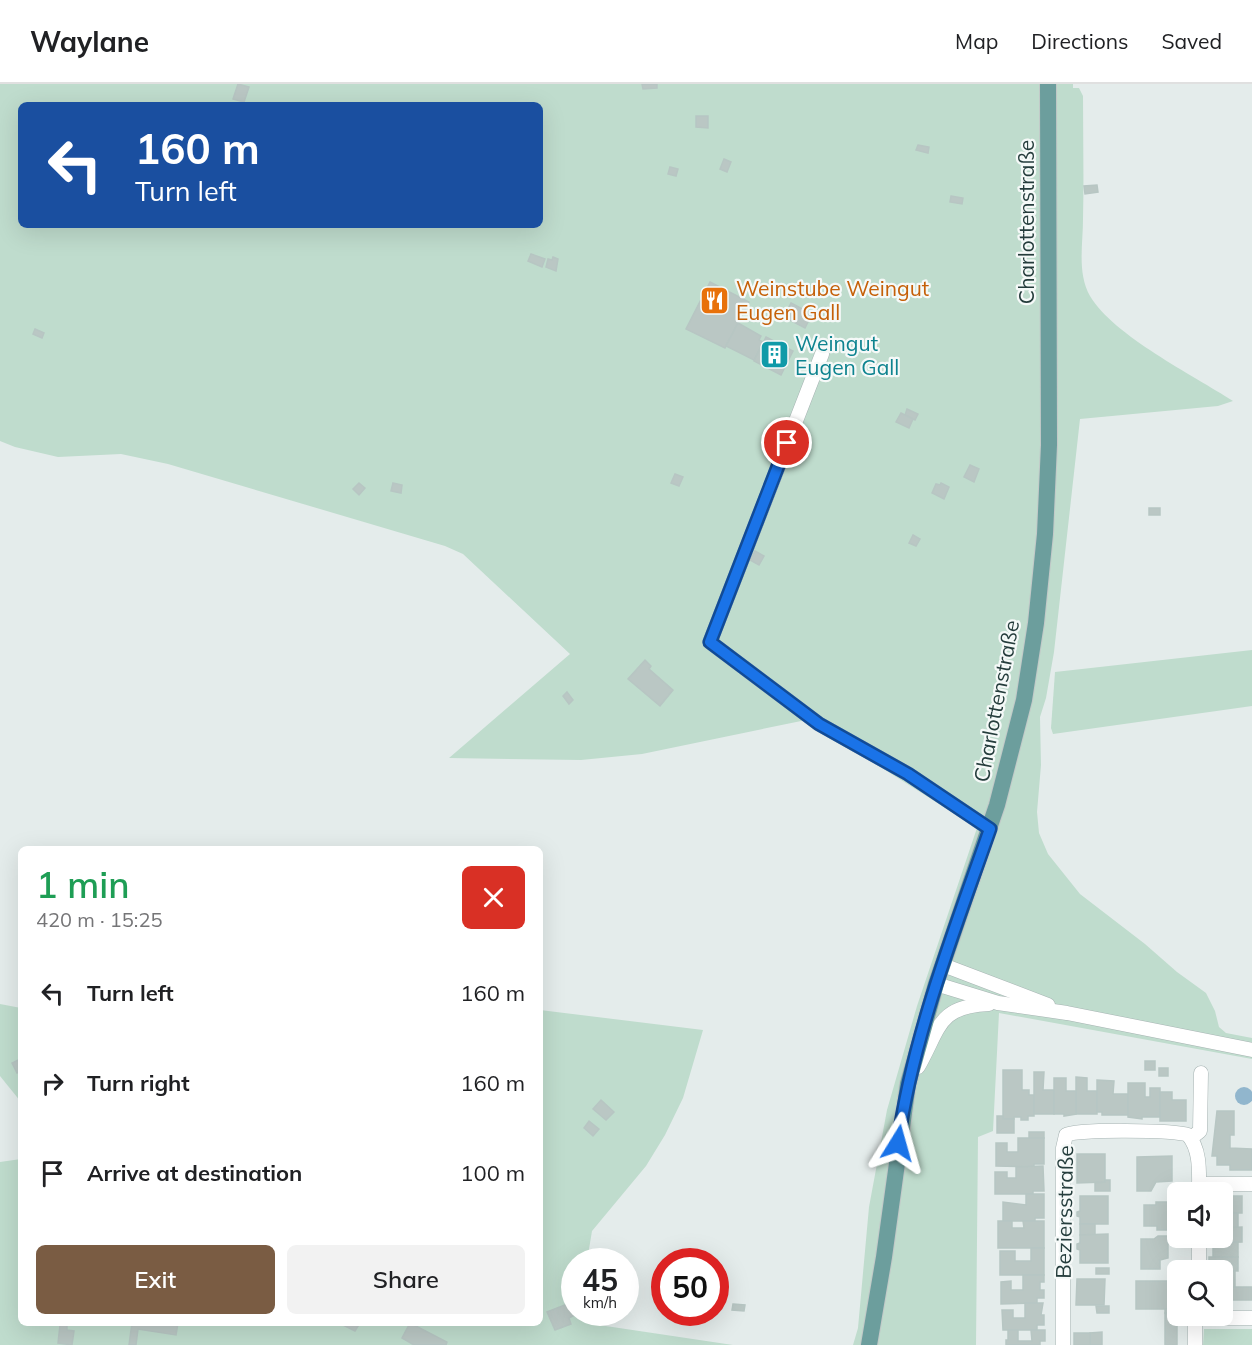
<!DOCTYPE html>
<html lang="en">
<head>
<meta charset="utf-8">
<style>
	body { margin:0; font-family:Mulish,sans-serif; background:#f2f2f2; color:#202124; height:100vh; display:flex; flex-direction:column; font-size:22px; white-space:nowrap }
	* { box-sizing:border-box; margin:0 }
	p { font-size:20px; color:#757577 }
	.icon { flex:none; width:33px; height:33px; fill:none; stroke:currentColor; stroke-width:2; stroke-linecap:round; stroke-linejoin:round }
	.map { position:relative; flex:1; overflow:hidden }
	.details { position:absolute; left:18px; top:762px; width:525px; height:480px; display:flex; flex-direction:column; background:#fff; border-radius:9px; box-shadow:0 6px 24px #0002 }
	.details>* { flex:none }
	.banner { position:absolute; left:18px; top:18px; width:525px; height:126px; border-radius:9px; box-shadow:0 6px 24px #0002; background:#1a4fa0; color:#fff; overflow:hidden }
	.tools { position:absolute; left:1167px; top:1098px; display:grid; gap:12px }
	.tools a { display:grid; place-items:center; width:66px; height:66px; border-radius:9px; background:#fff; box-shadow:0 6px 24px #0002; font-size:30px }
	.speed { position:absolute; left:561px; top:1164px; display:flex; gap:12px; font-size:30px; font-weight:700; text-align:center }
	.speed>* { display:grid; place-content:center; width:78px; height:78px; border-radius:50%; background:#fff; box-shadow:0 6px 24px #0002; line-height:1 }
	.speed small { font-size:15px; font-weight:400 }
	.speed .limit { border:9px solid #d22; background:#fff; color:#111 }
	.pin { position:absolute; display:grid; place-items:center; width:51px; height:51px; color:#fff; margin:-26px; border:3px solid #fff; border-radius:50%; box-shadow:0 2px 6px #0007 }
	.me { position:absolute; width:66px; margin:-33px; rotate:8deg; stroke-linejoin:round; filter:drop-shadow(0 0 4px #0008) }
	.turn { display:flex; align-items:center; gap:21px; height:126px; padding:0 18px; font-size:27px }
	.turn .icon { width:78px; height:78px; stroke-width:2.5 }
	.turn b { display:block; font-size:42px; line-height:51px }
	.round { display:grid; place-items:center; flex:none; width:63px; height:63px; border-radius:9px; background:#f2f2f2 }
	.head { display:flex; align-items:center; justify-content:space-between; height:102px; padding:0 18px }
	h1 { font-size:36px; font-weight:600; line-height:45px; color:#1e9e55 }
	.primary-button { display:flex; gap:12px; margin-top:auto; padding:12px 18px }
	.primary-button a { flex:1; height:69px; border-radius:9px; background:#7a5c43; color:#fff; font-size:24px; font-weight:600; line-height:69px; text-align:center }
	.primary-button a+a { background:#f2f2f2; color:#202124 }
	ul { padding:0; list-style:none }
	li { display:flex; align-items:center; gap:18px; height:90px; padding:0 18px }
	li div { flex:1 }
	li b { display:block; font-size:22px }
	li em { font-style:normal }
	header { display:flex; align-items:center; gap:36px; box-sizing:border-box; height:84px; padding:0 30px; background:#fff; border-bottom:2px solid #e0e0e0 }
	header strong { font-size:28px }
	nav { display:flex; gap:33px; margin-inline-start:auto; font-size:21px }
	.map>svg:first-child { display:block }
</style>
</head>
<body>
<header>
<strong>Waylane</strong>
<nav><a>Map</a><a>Directions</a><a>Saved</a></nav>
</header>
<div class="map">
<svg width="1252" height="1261" viewBox="0 0 1252 1261">
	<rect width="100%" height="100%" fill="#e4eceb"/>
	<!-- green -->
	<g fill="#bfdccd" fill-rule="evenodd">
		<path d="M 0,0 L 1073,0 L 1073,4 L 1079,4 L 1083,12 C 1083,53 1084,94 1083,135 C 1083,161 1077,189 1090,212 C 1114,252 1193,291 1233,317 L 1218,322 L 1080,335 L 1054,568 L 1046,614 L 1040,633 L 1041,681 L 1037,728 L 1039,749 L 1048,770 L 1080,810 L 1145,860 L 1177,888 L 1206,909 L 1215,927 L 1219,943 L 1226,949 L 1252,954 L 1252,975 L 999,929 L 993,1047 L 978,1053 L 976,1261 L 853,1261 L 858,1244 L 869,1123 L 887,1026 L 917,922 L 977,744 L 806,636 L 642,670 L 581,676 L 449,674 L 570,570 L 463,470 L 445,462 L 168,380 L 121,370 L 58,373 L 15,363 L 0,357 ZM 21,21 L 540,21 L 540,141 L 21,141 Z"/>
		<polygon points="1252,566 1252,622 1053,650 1051,644 1055,588"/>
		<polygon points="0,920 21,924 21,1018 0,992"/>
		<polygon points="540,926 703,946 683,1014 665,1051 646,1082 592,1147 587,1177 574,1178 574,1228 596,1229 599,1241 733,1261 0,1261 0,1078 21,1075 21,1239 540,1239"/>
		<polygon points="1204,1245 1252,1245 1252,1261 1203,1261"/>
	</g>
	<!-- water -->
	<circle fill="#91b6cd" cx="1244" cy="1012" r="9"/>
	<!-- building -->
	<g fill="#bac7c4" stroke="#b7c6c3" stroke-width="1.5">
		<polygon points="238,0 249,3 244,18 233,15"/>
		<polygon points="642,0 657,0 657,4 643,5"/>
		<polygon points="696,32 708,32 708,44 696,43"/>
		<polygon points="918,61 929,63 928,69 916,66"/>
		<polygon points="724,75 731,78 727,88 720,85"/>
		<polygon points="670,83 678,85 676,92 668,90"/>
		<polygon points="1097,101 1098,108 1085,110 1084,102"/>
		<polygon points="951,112 963,114 962,120 950,118"/>
		<polygon points="531,170 545,175 542,183 528,177"/>
		<polygon points="553,173 558,175 556,187 546,183 548,175 552,176"/>
		<polygon points="710,198 749,218 725,264 686,245"/>
		<polygon points="791,219 812,230 805,244 784,233"/>
		<polygon points="738,239 761,252 759,256 763,258 754,276 726,262"/>
		<polygon points="35,245 44,249 42,254 33,250"/>
		<polygon points="766,253 793,267 781,291 754,277"/>
		<polygon points="907,325 918,330 915,336 905,331"/>
		<polygon points="901,329 913,335 909,344 896,338"/>
		<polygon points="970,381 979,385 974,398 964,393"/>
		<polygon points="675,390 683,393 679,402 671,399"/>
		<polygon points="359,399 365,404 359,411 353,405"/>
		<polygon points="393,399 402,401 401,409 391,407"/>
		<polygon points="941,399 949,403 944,415 932,409 936,400 940,401"/>
		<rect x="1149" y="424" width="11" height="7"/>
		<polygon points="913,451 920,455 916,462 909,459"/>
		<polygon points="755,467 764,472 759,481 750,476"/>
		<polygon points="645,576 651,582 649,585 673,606 660,622 628,595"/>
		<polygon points="567,608 573,616 569,620 563,612"/>
		<polygon points="18,976 21,987 17,989 12,979"/>
		<rect x="1145" y="977" width="10" height="9"/>
		<rect x="1159" y="984" width="9" height="8"/>
		<polygon points="1003,986 1022,986 1022,1006 1029,1006 1029,1011 1034,1011 1034,1032 1028,1032 1028,1036 1021,1036 1021,1033 1014,1033 1014,1035 1003,1035"/>
		<polygon points="1034,988 1044,988 1043,1006 1054,1006 1054,1030 1034,1030"/>
		<polygon points="1076,993 1087,994 1087,1007 1097,1007 1097,1030 1076,1030"/>
		<polygon points="1054,994 1066,994 1066,1007 1076,1007 1076,1030 1064,1032 1064,1030 1054,1030"/>
		<polygon points="1097,996 1114,997 1113,1010 1128,1010 1128,1031 1102,1031 1102,1028 1097,1028"/>
		<polygon points="1128,999 1145,999 1145,1013 1150,1013 1150,1004 1160,1004 1160,1033 1142,1033 1142,1035 1128,1033"/>
		<polygon points="1160,1008 1172,1008 1172,1016 1186,1016 1186,1037 1160,1037"/>
		<polygon points="601,1016 614,1028 606,1036 593,1025"/>
		<polygon points="1217,1027 1234,1027 1234,1051 1230,1051 1230,1064 1252,1065 1252,1086 1230,1086 1230,1081 1217,1081 1217,1072 1212,1072"/>
		<polygon points="997,1032 1003,1032 1003,1035 1014,1035 1014,1049 997,1049"/>
		<polygon points="589,1037 599,1045 593,1052 584,1044"/>
		<rect x="1029" y="1048" width="15" height="6"/>
		<polygon points="1018,1054 1044,1054 1044,1080 1034,1080 1034,1083 996,1082 996,1059 1007,1059 1007,1068 1018,1068"/>
		<polygon points="1077,1070 1105,1070 1105,1098 1077,1099"/>
		<polygon points="1172,1072 1172,1097 1156,1098 1151,1107 1137,1107 1137,1073"/>
		<polygon points="1043,1082 1044,1107 1033,1107 1033,1110 995,1110 995,1088 1007,1088 1007,1094 1016,1094 1016,1083"/>
		<polygon points="1105,1096 1110,1096 1110,1107 1095,1107 1095,1099 1105,1098"/>
		<polygon points="1026,1110 1044,1110 1044,1134 1035,1134 1035,1137 1003,1137 1003,1118 1026,1121"/>
		<polygon points="1080,1112 1108,1112 1108,1140 1080,1140 1080,1133 1077,1132 1077,1128 1080,1127"/>
		<rect x="1222" y="1112" width="20" height="17"/>
		<polygon points="1156,1118 1173,1118 1173,1146 1157,1146 1157,1142 1144,1142 1144,1121 1156,1121"/>
		<polygon points="1222,1129 1238,1129 1238,1143 1222,1144"/>
		<polygon points="998,1137 1012,1137 1012,1144 1024,1144 1023,1137 1044,1137 1044,1164 998,1164"/>
		<rect x="1080" y="1140" width="15" height="11"/>
		<polygon points="1242,1143 1242,1158 1210,1159 1210,1154 1222,1154 1222,1144"/>
		<polygon points="1108,1150 1108,1179 1080,1179 1080,1166 1077,1165 1077,1160 1080,1159 1080,1151"/>
		<polygon points="1158,1152 1168,1152 1168,1174 1160,1176 1160,1185 1141,1185 1141,1155 1154,1155"/>
		<rect x="1213" y="1158" width="25" height="15"/>
		<polygon points="1031,1164 1044,1164 1044,1191 1000,1191 1000,1167 1015,1167 1015,1177 1031,1177"/>
		<polygon points="1209,1173 1238,1173 1238,1187 1209,1186"/>
		<rect x="1096" y="1184" width="13" height="6"/>
		<rect x="1222" y="1187" width="13" height="16"/>
		<polygon points="1023,1191 1044,1191 1044,1198 1040,1198 1040,1206 1044,1206 1044,1214 1037,1214 1037,1219 1001,1220 1001,1198 1011,1197 1011,1206 1023,1206"/>
		<polygon points="1077,1195 1105,1195 1104,1221 1076,1221"/>
		<rect x="1136" y="1197" width="36" height="28"/>
		<rect x="1222" y="1203" width="30" height="13"/>
		<polygon points="1172,1214 1178,1214 1177,1229 1165,1229 1165,1225 1172,1225"/>
		<polygon points="570,1219 575,1231 569,1234 571,1240 555,1246 547,1228"/>
		<polygon points="1025,1219 1043,1219 1041,1231 1044,1231 1044,1241 1037,1241 1037,1246 1003,1246 1002,1226 1013,1226 1013,1234 1025,1234"/>
		<polygon points="733,1220 745,1221 744,1227 732,1226"/>
		<polygon points="1096,1222 1109,1222 1109,1229 1097,1229"/>
		<rect x="1165" y="1229" width="12" height="32"/>
		<polygon points="132,1239 178,1239 176,1251 138,1245 136,1261 129,1261"/>
		<polygon points="339,1239 360,1239 355,1247"/>
		<polygon points="410,1239 447,1258 446,1261 414,1261 402,1254"/>
		<polygon points="60,1241 67,1241 67,1246 74,1247 72,1261 58,1259"/>
		<polygon points="1008,1246 1018,1246 1018,1257 1032,1257 1031,1246 1045,1246 1045,1257 1040,1257 1040,1261 1006,1261 1006,1256 1008,1256"/>
		<polygon points="1102,1248 1102,1261 1090,1261 1090,1249"/>
		<rect x="1074" y="1249" width="16" height="12"/>
	</g>
	<g fill="none" stroke-linecap="round" stroke-linejoin="round">
		<defs>
			<g id="minor">
				<polyline points="822,270 710,558 819,640 908,690 990,745"/>
				<polyline points="943,881 1048,921"/>
				<polyline points="936,900 998,919 1067,929 1252,966"/>
				<path d="M 918,983 C 940,945 937,922 989,920"/>
				<polyline points="1191,1054 1200,1047 1201,989"/>
				<polyline points="1199,1100 1252,1100"/>
				<polyline points="1199,1154 1199,1186"/>
				<polyline points="1195,1232 1195,1261"/>
				<polyline points="1195,1234 1252,1234"/>
				<path d="M 1063,1261 L 1063,1064 L 1066,1051 C 1076,1045 1175,1046 1188,1051 C 1201,1066 1199,1089 1199,1108"/>
			</g>
			<polyline id="major" points="869,1261 884,1173 908,1000 936,900 997,721 1024,616 1036,539 1045,450 1049,361 1048,0"/>
		</defs>
		<!-- minor casing -->
		<use href="#minor" stroke="#a7b4b3" stroke-width="15"/>
		<!-- major casing -->
		<use href="#major" stroke="#c2c9c8" stroke-width="18"/>
		<!-- minor -->
		<use href="#minor" stroke="#fff" stroke-width="14"/>
		<!-- major -->
		<use href="#major" stroke="#6c9e9d" stroke-width="16"/>
	</g>
	<g fill="none" stroke-linecap="round" stroke-linejoin="round">
		<defs>
			<path id="route" d="M 787,359 L 710,558 L 819,640 L 908,690 L 990,745 C 954,848 913,951 898,1059"/>
		</defs>
		<!-- route casing -->
		<use href="#route" stroke="#114b97" stroke-width="15"/>
		<!-- route -->
		<use href="#route" stroke="#1a73e8" stroke-width="10"/>
	</g>
	<!-- icons -->
	<defs>
		<symbol id="restaurant-square" viewBox="-11 -11 22 22"><rect x="-9" y="-9" width="18" height="18" rx="4" fill="#e8710a" stroke="#f5f9f8"/><path d="M-5-6h1v4h1v-4h1v4h1v-4h1v5L-1.5 .5V6h-2V.5L-5-1ZM5-6V6H3V1.5H1.5Q1.5-4 5-6Z" fill="#fff"/></symbol>
		<symbol id="building-square" viewBox="-11 -11 22 22"><rect x="-9" y="-9" width="18" height="18" rx="4" fill="#0f9aa8" stroke="#f5f9f8"/><path d="M-4-6H4V6H1V3H-1V6H-4ZM-2.5-4.3h1.7v1.8h-1.7ZM.8-4.3h1.7v1.8H.8ZM-2.5-1h1.7V.8h-1.7ZM.8-1h1.7V.8H.8Z" fill="#fff"/></symbol>
	</defs>
	<g fill-rule="evenodd">
		<use href="#restaurant-square" x="698" y="200" width="33" height="33"/>
		<use href="#building-square" x="758" y="254" width="33" height="33"/>
	</g>
	<g text-anchor="middle" dominant-baseline="central" stroke-width="4.5" stroke-linejoin="round" paint-order="stroke">
		<!-- street labels -->
		<g font-size="21" fill="#253d3c" stroke="#f5f9f8">
			<text transform="translate(1026 138) rotate(-90)">Charlottenstraße</text>
			<text transform="translate(996 617) rotate(-79)">Charlottenstraße</text>
			<text transform="translate(1064 1128) rotate(-89)">Beziersstraße</text>
		</g>
		<!-- food labels -->
		<g font-size="21" fill="#c56008" stroke="#f5f9f8" text-anchor="start">
			<text x="736" y="204">Weinstube Weingut<tspan x="736" dy="24">Eugen Gall</tspan></text>
		</g>
		<!-- culture labels -->
		<g font-size="21" fill="#0d838f" stroke="#f5f9f8" text-anchor="start">
			<text x="795" y="259">Weingut<tspan x="795" dy="24">Eugen Gall</tspan></text>
		</g>
	</g>
</svg>
<div class="tools">
<a><svg class="icon" aria-label="sound" viewBox="0 0 24 24"><path d="M4 9h4l5-4v14l-5-4H4zM17 9q2 3 0 6"/></svg></a>
<a><svg class="icon" aria-label="search" viewBox="0 0 24 24"><circle cx="10" cy="10" r="6"/><path d="M15 15l6 6"/></svg></a>
</div>
<div class="speed"><div>45<small>km/h</small></div><div class="limit">50</div></div>
<div class="pin" style="left:787px;top:359px;background:#d93025"><svg class="icon" aria-label="arrive" viewBox="0 0 24 24"><path d="M6 21V4h12l-3 4 3 4H6"/></svg></div>
<svg class="me" style="left:898px;top:1059px" viewBox="-20 -20 40 40"><path d="M0-17L14 15 0 8-14 15z" fill="#1a73e8" stroke="#fff" stroke-width="4"/></svg>
<div class="banner">
<div class="turn"><svg class="icon" aria-label="left" viewBox="0 0 24 24"><path d="M17 20v-9H6M10 6l-5 5 5 5"/></svg><div><b>160 m</b>Turn left</div></div>
</div>
<section class="details">
<div class="head"><div><h1>1 min</h1><p>420 m · 15:25</p></div><a class="round" style="background:#d93025;color:#fff"><svg class="icon" aria-label="close" viewBox="0 0 24 24"><path d="M6 6l12 12M18 6L6 18"/></svg></a></div>
<ul>
<li><svg class="icon" aria-label="left" viewBox="0 0 24 24"><path d="M17 20v-9H6M10 6l-5 5 5 5"/></svg><div><b>Turn left</b></div><em>160 m</em></li>
<li><svg class="icon" aria-label="right" viewBox="0 0 24 24"><path d="M7 20v-9h11M14 6l5 5-5 5"/></svg><div><b>Turn right</b></div><em>160 m</em></li>
<li><svg class="icon" aria-label="arrive" viewBox="0 0 24 24"><path d="M6 21V4h12l-3 4 3 4H6"/></svg><div><b>Arrive at destination</b></div><em>100 m</em></li>
</ul>
<div class="primary-button"><a>Exit</a><a>Share</a></div>
</section>
</div>
</body>
</html>
